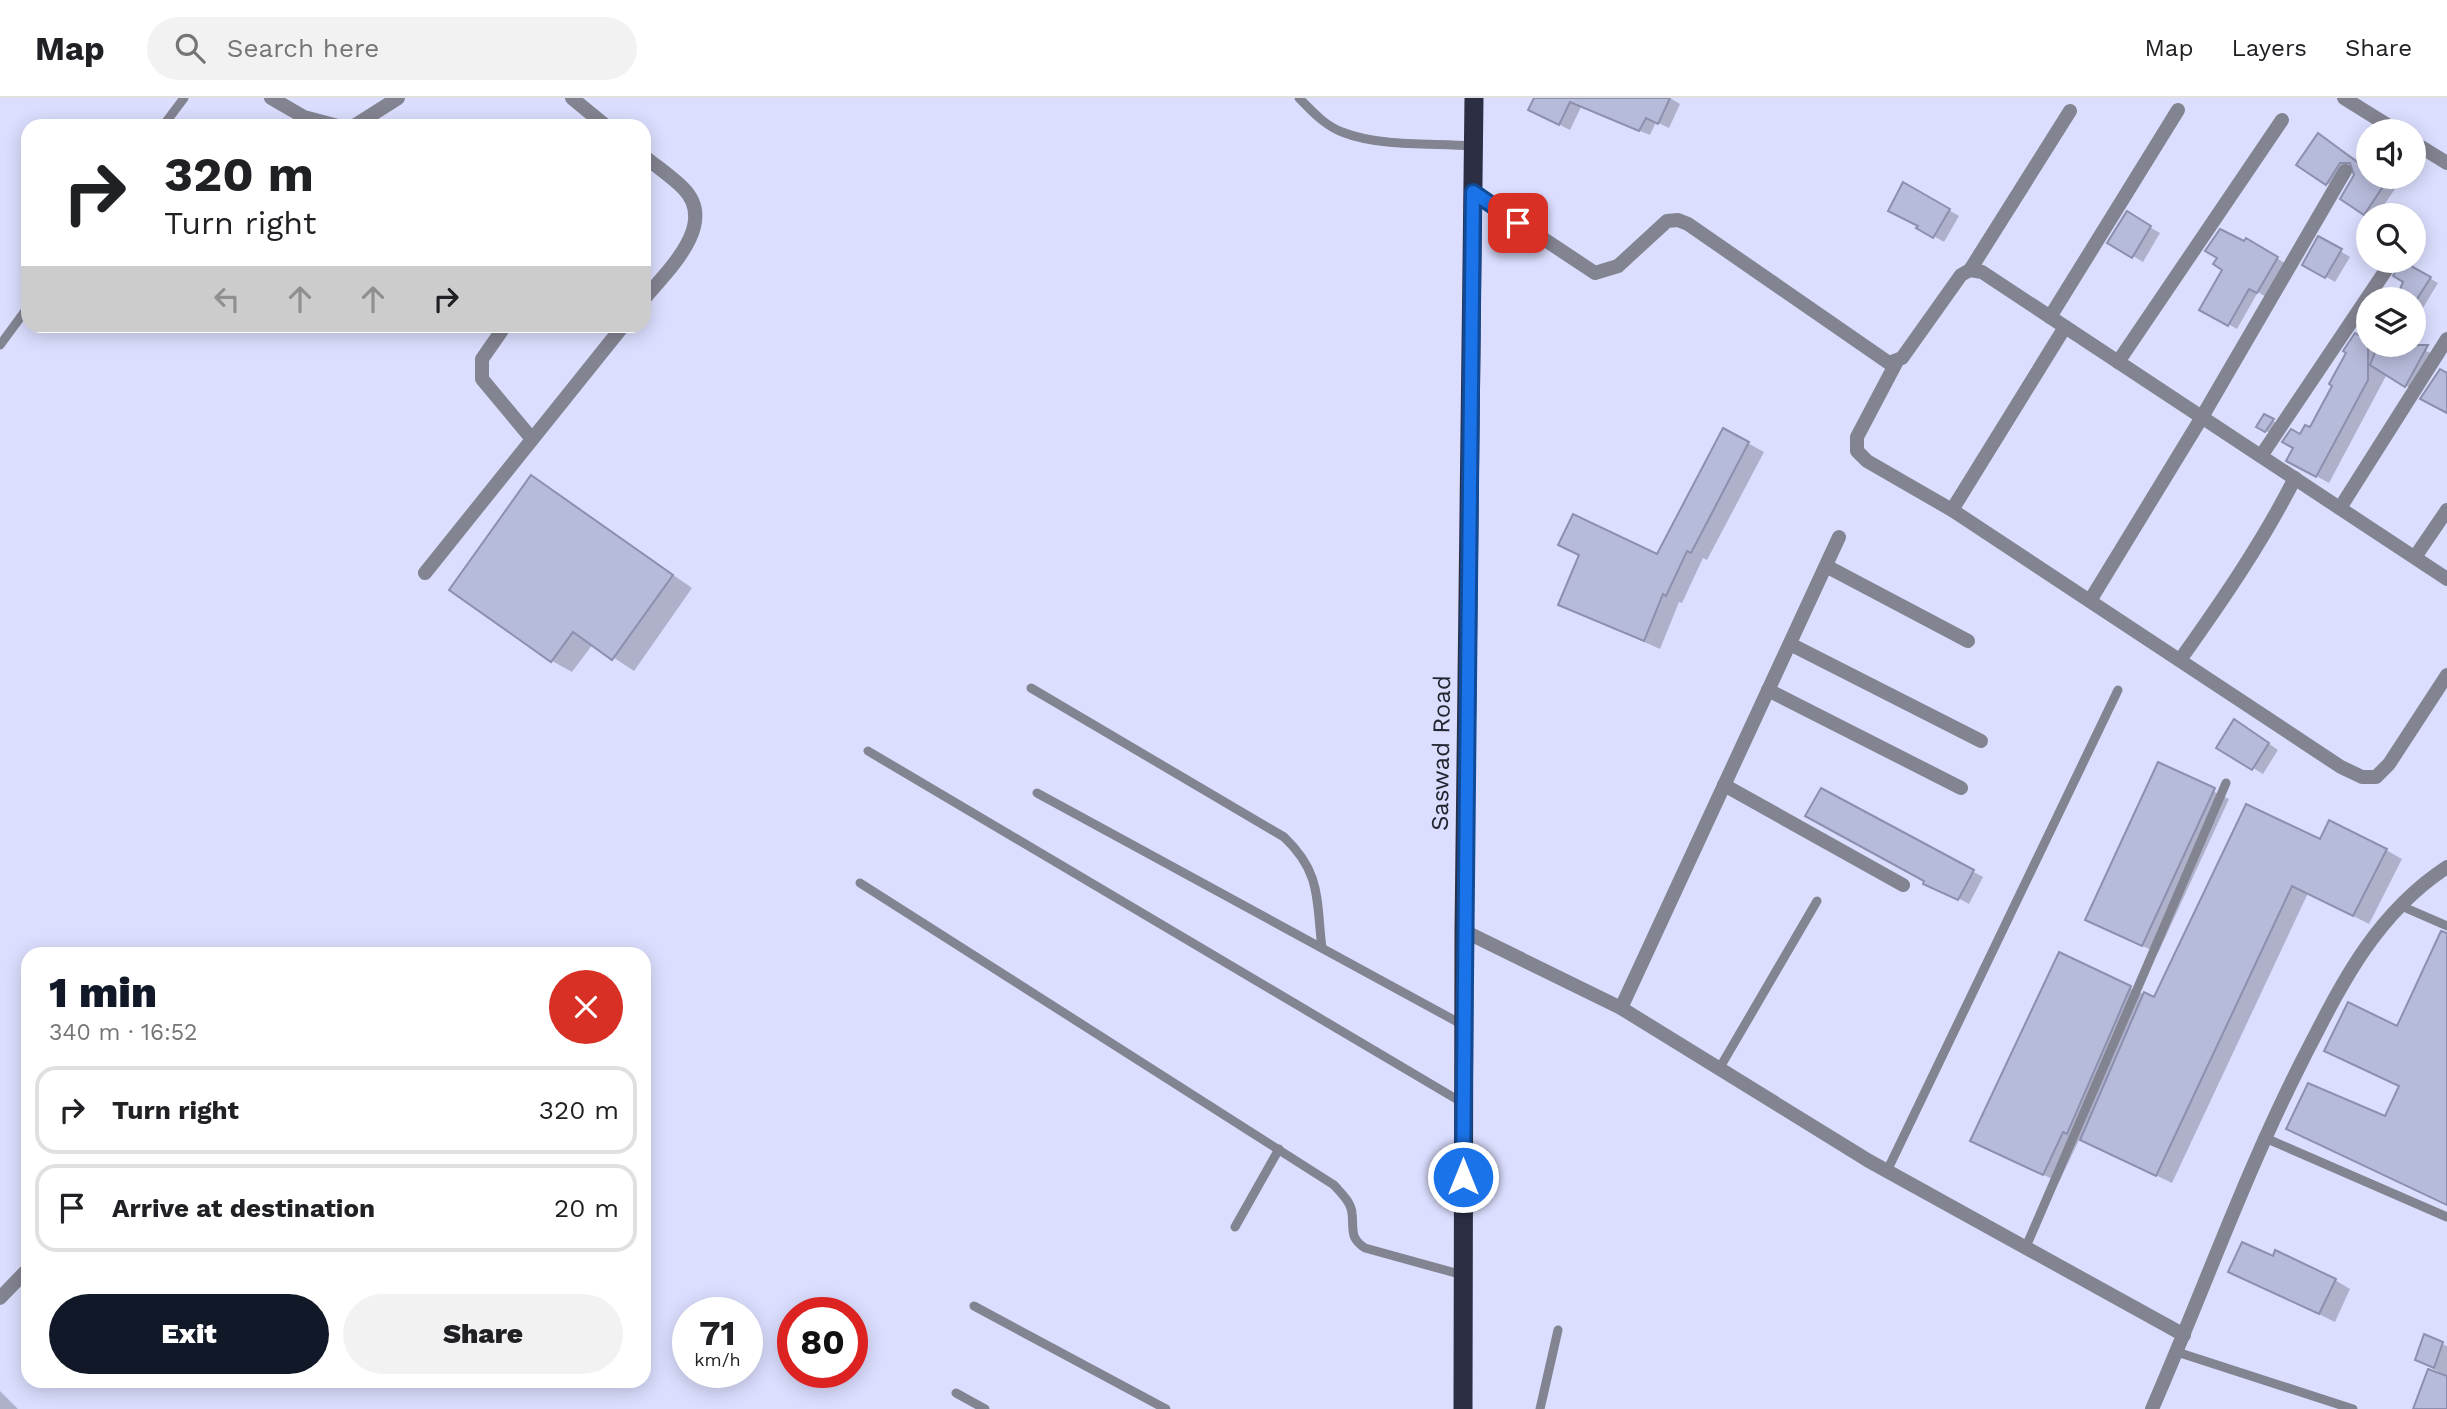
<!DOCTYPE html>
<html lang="en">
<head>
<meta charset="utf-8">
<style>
	body { margin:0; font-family:"Work Sans",sans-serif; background:#f2f2f2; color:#202124; height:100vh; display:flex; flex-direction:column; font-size:26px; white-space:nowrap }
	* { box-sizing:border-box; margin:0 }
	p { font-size:23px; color:#757577 }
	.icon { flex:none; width:38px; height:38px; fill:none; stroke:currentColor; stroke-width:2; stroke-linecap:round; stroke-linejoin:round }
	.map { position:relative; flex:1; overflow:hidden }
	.sheet { position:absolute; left:21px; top:849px; width:630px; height:441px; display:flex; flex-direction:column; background:#fff; border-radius:21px; box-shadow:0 4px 18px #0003 }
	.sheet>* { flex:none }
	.top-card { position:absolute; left:21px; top:21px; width:630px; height:214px; border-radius:21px; box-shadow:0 4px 18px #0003; background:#fff; color:#202124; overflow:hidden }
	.buttons { position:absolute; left:2356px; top:21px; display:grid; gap:14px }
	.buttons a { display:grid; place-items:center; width:70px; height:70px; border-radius:50%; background:#fff; box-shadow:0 4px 18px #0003; font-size:35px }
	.speed { position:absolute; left:672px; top:1199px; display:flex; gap:14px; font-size:35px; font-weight:700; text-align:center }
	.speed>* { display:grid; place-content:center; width:91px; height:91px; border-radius:50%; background:#fff; box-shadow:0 4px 18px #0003; line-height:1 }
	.speed small { font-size:18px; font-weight:400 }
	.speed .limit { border:10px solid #d22; background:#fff; color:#111 }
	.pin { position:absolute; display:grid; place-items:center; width:60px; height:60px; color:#fff; margin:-30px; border-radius:14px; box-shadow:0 4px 10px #0006 }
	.me { position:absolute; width:77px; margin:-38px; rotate:0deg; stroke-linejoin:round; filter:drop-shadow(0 0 5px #0008) }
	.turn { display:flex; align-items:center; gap:24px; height:147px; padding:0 28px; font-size:32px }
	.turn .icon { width:91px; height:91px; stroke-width:2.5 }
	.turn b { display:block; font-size:49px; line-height:60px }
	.lanes { display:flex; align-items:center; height:66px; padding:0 28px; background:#0003; justify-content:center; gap:35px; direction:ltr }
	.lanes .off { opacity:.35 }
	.round { display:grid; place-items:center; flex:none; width:74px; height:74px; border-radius:37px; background:#f2f2f2 }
	.overview { display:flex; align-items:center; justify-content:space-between; height:119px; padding:0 28px }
	h1 { font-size:42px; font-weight:800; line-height:52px; color:#111827 }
	.action { display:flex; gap:14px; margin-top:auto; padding:14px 28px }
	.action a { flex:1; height:80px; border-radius:42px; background:#111827; color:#fff; font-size:28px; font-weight:800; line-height:80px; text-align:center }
	.action a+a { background:#f2f2f2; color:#202124 }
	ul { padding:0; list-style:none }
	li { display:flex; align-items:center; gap:21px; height:88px; margin:0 14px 10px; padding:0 14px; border:4px solid #e0e0e0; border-radius:21px }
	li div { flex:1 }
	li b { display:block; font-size:26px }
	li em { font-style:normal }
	header { display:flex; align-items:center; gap:42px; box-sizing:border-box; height:98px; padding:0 35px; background:#fff; border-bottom:2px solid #e0e0e0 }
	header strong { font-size:33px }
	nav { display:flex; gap:38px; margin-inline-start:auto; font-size:24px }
	.search { width:490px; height:63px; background:#f2f2f2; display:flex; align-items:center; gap:18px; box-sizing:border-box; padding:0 24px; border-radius:38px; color:#757577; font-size:26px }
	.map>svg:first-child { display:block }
</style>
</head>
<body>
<header>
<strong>Map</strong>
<div class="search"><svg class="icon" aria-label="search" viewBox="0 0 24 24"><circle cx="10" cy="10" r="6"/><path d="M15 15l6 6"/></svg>Search here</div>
<nav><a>Map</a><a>Layers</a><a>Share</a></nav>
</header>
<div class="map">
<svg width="2447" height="1311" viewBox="0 0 2447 1311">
	<rect width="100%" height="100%" fill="#dbdefe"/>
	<!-- shadow -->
	<g fill="#0003">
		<polygon points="1536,0 1670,0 1680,6 1669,30 1656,24 1650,37 1581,9 1570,32 1540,17"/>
		<polygon points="2328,43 2357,62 2355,65 2368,79 2376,79 2395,91 2377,117 2368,117 2342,101 2355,77 2353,70 2350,70 2337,91 2327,85"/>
		<polygon points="1904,86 1959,118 1944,144 1919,130"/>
		<polygon points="2127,116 2160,135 2143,164 2110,144"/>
		<polygon points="2319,140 2350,159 2335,184 2304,166"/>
		<polygon points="2246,143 2285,165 2266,199 2258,194 2237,231 2202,211"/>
		<polygon points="2402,164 2438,185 2418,218 2413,216 2413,201 2398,201 2405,183"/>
		<polygon points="2368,241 2368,247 2389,247 2394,250 2396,247 2413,245 2437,259 2418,295 2387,276 2329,385 2300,369 2301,339 2311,332"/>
		<polygon points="2264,318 2277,325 2270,335 2258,329"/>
		<polygon points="1724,332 1764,354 1707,462 1703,460 1682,505 1679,504 1660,551 1561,507 1658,458"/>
		<polygon points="532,379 692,490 634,573 593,546 572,574 552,563"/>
		<polygon points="2244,628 2278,652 2263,676 2219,649"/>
		<polygon points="2159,667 2229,701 2158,855 2103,830"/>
		<polygon points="1821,692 1983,779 1969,806 1807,718"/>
		<polygon points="2320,744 2386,752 2402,761 2369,826 2308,795 2172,1085 2083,1042 2079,1042 2059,1084 1988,1051 2130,890 2155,901"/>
		<polygon points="2273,1161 2335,1182 2350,1191 2335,1224 2230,1173"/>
		<polygon points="2425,1239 2447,1248 2447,1311 2415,1311 2439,1274 2417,1262"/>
		<polygon points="0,1293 18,1311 0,1311"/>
	</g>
	<!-- building -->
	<g fill="#b7bbda" stroke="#8c8fad" stroke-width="2">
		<polygon points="1534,0 1670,0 1658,26 1646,20 1639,33 1570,4 1559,27 1528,12"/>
		<polygon points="2318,35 2368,72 2368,79 2378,79 2386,84 2364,117 2340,101 2354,77 2350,65 2340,65 2326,87 2296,67"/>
		<polygon points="1903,84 1950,111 1933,140 1916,130 1918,128 1888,113"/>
		<polygon points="2127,113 2151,128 2132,160 2107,145"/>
		<polygon points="2220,131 2244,143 2246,140 2278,159 2257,195 2249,191 2228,228 2199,212 2222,172 2213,166 2217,160 2205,153"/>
		<polygon points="2318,138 2342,151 2325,180 2302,167"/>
		<polygon points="2402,163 2431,179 2417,201 2396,201 2403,184 2393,178"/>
		<polygon points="2355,235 2368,243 2368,282 2316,379 2286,363 2293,350 2282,344 2291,331 2300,336 2305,327 2310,329 2332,288 2329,286 2346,255 2343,253"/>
		<polygon points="2378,247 2428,247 2405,289 2370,267"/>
		<polygon points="2440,271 2447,275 2447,315 2420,301"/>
		<polygon points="2264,316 2274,321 2265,334 2256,329"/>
		<polygon points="1723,330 1749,344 1691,455 1687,453 1666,498 1663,496 1644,543 1558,507 1579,457 1558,447 1573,416 1657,456"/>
		<polygon points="531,377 673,477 612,562 573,534 551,564 449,492"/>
		<polygon points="2234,621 2269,645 2252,672 2216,650"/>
		<polygon points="2158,664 2215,690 2142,848 2085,822"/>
		<polygon points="1821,690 1974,772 1958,802 1923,786 1924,783 1805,718"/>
		<polygon points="2246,706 2320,741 2329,722 2387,751 2353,818 2292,788 2156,1078 2080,1042 2144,894 2154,899"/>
		<polygon points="2441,833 2447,835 2447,1107 2286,1031 2308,985 2385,1018 2399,988 2324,953 2348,904 2397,928"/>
		<polygon points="2059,854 2131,888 2067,1036 2063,1034 2043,1077 1970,1043"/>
		<polygon points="2242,1144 2273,1158 2275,1152 2336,1181 2319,1216 2228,1174"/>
		<polygon points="2424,1236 2443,1244 2434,1270 2415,1262"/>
		<polygon points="2428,1271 2447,1278 2447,1311 2413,1311"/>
	</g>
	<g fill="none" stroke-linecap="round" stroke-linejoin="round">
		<!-- service -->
		<g stroke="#838491" stroke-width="9">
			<path d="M 1299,0 C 1312,13 1324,27 1342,34 C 1380,49 1431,45 1472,48"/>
			<polyline points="163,28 184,0"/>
			<polyline points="0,247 28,209"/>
			<path d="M 1031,590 L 1284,739 C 1322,775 1316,802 1322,850"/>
			<polyline points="868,653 1463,1005"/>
			<polyline points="1037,695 1463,927"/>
			<path d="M 860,785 L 1334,1087 C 1341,1095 1351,1104 1352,1115 C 1354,1131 1349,1140 1365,1150 L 1463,1177"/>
			<polyline points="2399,807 2447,828"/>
			<polyline points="1719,971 1817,803"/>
			<polyline points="2263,1039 2447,1119"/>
			<polyline points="1887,1073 2118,592"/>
			<polyline points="1235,1129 1279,1051"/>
			<polyline points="2025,1151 2226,685"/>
			<polyline points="974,1208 1166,1311"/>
			<polyline points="2177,1254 2353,1311"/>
			<polyline points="956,1295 985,1311"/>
			<polyline points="1540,1311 1558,1232"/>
		</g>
		<!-- minor -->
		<g stroke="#838491" stroke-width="14">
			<polyline points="271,0 304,19 338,28"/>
			<polyline points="572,0 606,28"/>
			<polyline points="2344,0 2397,33"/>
			<polyline points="354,28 398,0"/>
			<polyline points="2413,44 2447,65"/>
			<path d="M 644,58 C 657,69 671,78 683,90 C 719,126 667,173 644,201"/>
			<polyline points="1473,94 1595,175 1618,168 1667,123 1678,122 1688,126 1889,265 1902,260 1961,177 1970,172 1982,174 2447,481"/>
			<polyline points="1970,172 2070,13"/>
			<polyline points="2050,219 2178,12"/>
			<polyline points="505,228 482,261 482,281 532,341"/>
			<polyline points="2118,264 2282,22"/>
			<polyline points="1896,265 1857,339 1857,353 1867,363 1952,412 2341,669 2362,679 2376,679 2389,666 2447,577"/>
			<polyline points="2261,358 2392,163"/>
			<polyline points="2340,410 2447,241"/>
			<polyline points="1952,412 2065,229"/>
			<polyline points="2415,459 2447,412"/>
			<polyline points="1826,468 1968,543"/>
			<polyline points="425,475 623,228"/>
			<polyline points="2091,501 2202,319 2345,73"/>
			<polyline points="1790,546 1981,643"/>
			<path d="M 2180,562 C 2222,503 2262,445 2295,380"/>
			<polyline points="1768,592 1961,690"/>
			<polyline points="1724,687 1903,787"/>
			<polyline points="1464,833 1621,910 1869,1063 2184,1237"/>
			<polyline points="1621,910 1839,439"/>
			<polyline points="0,1200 28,1171"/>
			<path d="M 2152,1311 C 2203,1194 2245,1075 2303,961 C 2341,887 2375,816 2447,769"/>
		</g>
		<!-- trunk -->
		<polyline stroke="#2c2e44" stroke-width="19" points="1463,1311 1464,833 1474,0"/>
	</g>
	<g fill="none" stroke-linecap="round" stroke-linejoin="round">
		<defs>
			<polyline id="route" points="1463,1079 1473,94 1518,125"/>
		</defs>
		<!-- route casing -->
		<use href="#route" stroke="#114b97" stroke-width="18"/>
		<!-- route -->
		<use href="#route" stroke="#1a73e8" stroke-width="12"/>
	</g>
	<g text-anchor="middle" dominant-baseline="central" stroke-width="5" stroke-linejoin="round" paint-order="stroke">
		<!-- street labels -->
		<g font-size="24" fill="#242631" stroke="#dbdefe">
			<text transform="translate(1441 655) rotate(-89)">Saswad Road</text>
		</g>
	</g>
</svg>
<div class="buttons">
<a><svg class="icon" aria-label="sound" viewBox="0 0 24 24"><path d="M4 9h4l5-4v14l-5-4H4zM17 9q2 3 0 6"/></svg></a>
<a><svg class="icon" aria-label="search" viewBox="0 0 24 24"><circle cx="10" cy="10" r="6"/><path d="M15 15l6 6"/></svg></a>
<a><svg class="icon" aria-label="layers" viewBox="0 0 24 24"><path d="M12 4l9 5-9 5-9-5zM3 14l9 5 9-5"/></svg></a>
</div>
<div class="speed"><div>71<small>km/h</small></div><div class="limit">80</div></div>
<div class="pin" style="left:1518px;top:125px;background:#d93025"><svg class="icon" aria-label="arrive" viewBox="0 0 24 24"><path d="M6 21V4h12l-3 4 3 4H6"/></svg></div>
<svg class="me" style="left:1463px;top:1079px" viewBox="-20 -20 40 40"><circle r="17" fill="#1a73e8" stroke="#fff" stroke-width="3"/><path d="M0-11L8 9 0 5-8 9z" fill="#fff"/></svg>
<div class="top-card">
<div class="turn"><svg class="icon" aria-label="right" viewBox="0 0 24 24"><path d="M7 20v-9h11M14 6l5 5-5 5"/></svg><div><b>320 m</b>Turn right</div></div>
<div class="lanes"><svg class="icon off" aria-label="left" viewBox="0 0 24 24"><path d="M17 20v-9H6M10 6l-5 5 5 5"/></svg><svg class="icon off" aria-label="ahead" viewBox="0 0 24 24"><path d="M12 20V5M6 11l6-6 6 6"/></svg><svg class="icon off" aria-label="ahead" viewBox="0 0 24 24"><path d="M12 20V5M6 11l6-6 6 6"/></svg><svg class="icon" aria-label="right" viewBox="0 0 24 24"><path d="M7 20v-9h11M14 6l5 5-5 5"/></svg></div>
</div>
<section class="sheet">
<div class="overview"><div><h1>1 min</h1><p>340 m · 16:52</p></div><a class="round" style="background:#d93025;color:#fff"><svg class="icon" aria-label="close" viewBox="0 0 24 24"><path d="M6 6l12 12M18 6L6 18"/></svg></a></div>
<ul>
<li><svg class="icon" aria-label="right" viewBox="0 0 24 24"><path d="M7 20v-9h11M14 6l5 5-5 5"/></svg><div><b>Turn right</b></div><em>320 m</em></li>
<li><svg class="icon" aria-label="arrive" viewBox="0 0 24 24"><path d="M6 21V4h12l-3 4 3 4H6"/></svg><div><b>Arrive at destination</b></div><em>20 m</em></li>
</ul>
<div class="action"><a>Exit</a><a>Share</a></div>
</section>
</div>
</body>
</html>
